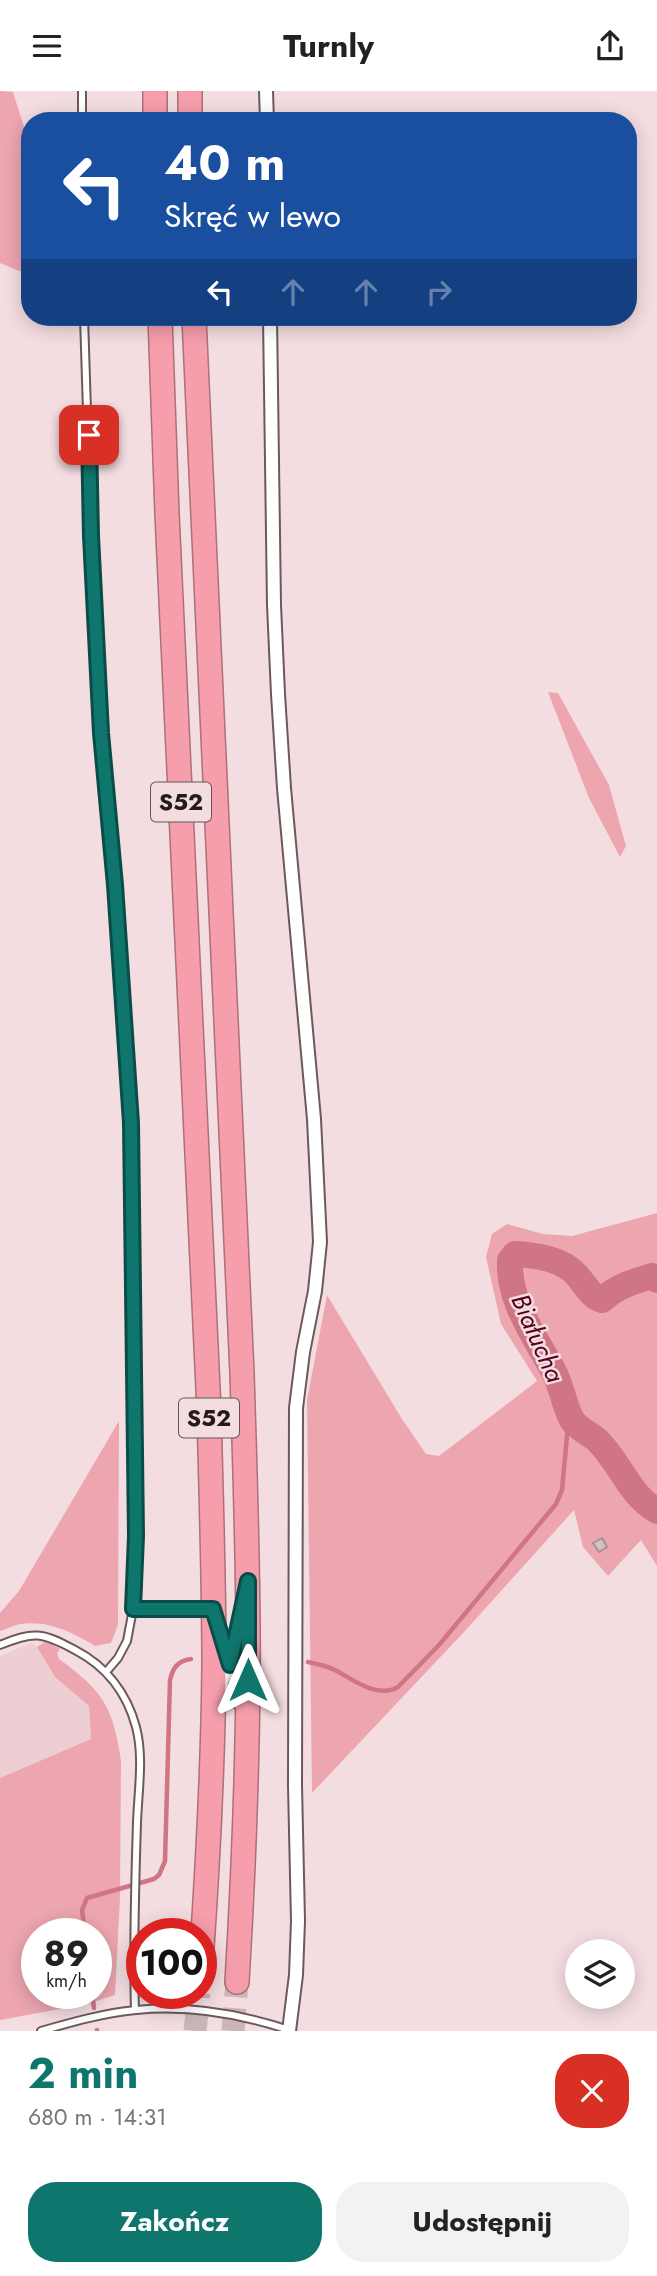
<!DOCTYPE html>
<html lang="pl">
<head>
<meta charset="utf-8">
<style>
	body { margin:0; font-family:Jost,sans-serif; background:#f2f2f2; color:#222; height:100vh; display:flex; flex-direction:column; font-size:26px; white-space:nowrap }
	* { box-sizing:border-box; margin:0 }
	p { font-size:23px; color:#767676 }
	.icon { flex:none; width:38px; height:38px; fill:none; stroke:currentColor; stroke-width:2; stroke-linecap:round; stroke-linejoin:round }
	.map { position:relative; height:1940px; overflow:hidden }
	.details { display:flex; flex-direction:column; background:#fff; flex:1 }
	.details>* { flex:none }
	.top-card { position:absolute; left:21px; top:21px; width:616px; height:214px; border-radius:28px; box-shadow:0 4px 18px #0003; background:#1a4fa0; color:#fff; overflow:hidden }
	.tools { position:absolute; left:565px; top:1848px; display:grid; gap:14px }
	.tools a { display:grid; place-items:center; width:70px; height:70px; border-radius:50%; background:#fff; box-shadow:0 4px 18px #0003; font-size:35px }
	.speed { position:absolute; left:21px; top:1827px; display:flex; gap:14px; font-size:35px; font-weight:700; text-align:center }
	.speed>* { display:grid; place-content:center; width:91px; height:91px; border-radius:50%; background:#fff; box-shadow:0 4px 18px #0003; line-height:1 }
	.speed small { font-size:18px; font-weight:400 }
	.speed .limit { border:10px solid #d22; background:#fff; color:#111 }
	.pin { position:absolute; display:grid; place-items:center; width:60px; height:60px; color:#fff; margin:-30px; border-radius:14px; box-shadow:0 4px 10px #0006 }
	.me { position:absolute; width:77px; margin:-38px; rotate:0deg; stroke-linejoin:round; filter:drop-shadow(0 0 5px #0008) }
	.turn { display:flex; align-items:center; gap:24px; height:147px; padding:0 28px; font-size:32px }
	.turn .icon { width:91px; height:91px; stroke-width:2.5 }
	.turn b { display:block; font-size:49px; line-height:60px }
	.lanes { display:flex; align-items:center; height:66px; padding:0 28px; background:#0003; justify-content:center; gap:35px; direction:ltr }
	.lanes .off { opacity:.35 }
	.round { display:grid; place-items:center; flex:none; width:74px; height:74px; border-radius:28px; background:#f2f2f2 }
	.overview { display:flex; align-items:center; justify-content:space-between; height:119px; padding:0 28px }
	h1 { font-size:42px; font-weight:700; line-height:52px; color:#0f766e }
	.primary-button { display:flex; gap:14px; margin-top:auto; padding:14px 28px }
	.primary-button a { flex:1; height:80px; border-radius:28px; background:#0f766e; color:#fff; font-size:28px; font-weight:700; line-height:80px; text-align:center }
	.primary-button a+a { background:#f2f2f2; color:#222 }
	header { display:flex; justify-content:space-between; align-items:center; height:91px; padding:0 28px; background:#fff; font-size:32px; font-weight:700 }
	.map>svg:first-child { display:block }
</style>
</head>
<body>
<header><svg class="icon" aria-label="menu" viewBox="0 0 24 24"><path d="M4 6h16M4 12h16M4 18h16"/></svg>Turnly<svg class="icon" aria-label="share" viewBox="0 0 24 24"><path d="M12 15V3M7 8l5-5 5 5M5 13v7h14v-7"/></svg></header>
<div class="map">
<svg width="657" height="1940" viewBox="0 0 657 1940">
	<rect width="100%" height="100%" fill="#f4dde0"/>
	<!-- built -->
	<polygon fill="#edced2" points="31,1552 37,1556 55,1586 89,1615 91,1648 0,1687 0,1565"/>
	<!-- green -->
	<g fill="#eda6b0" fill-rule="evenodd">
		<polygon points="0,0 13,1 30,55 30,177 19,180 0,172"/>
		<polygon points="548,601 558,602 609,694 626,755 620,766 589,707"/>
		<polygon points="657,1122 657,1475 641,1449 608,1485 583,1456 574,1419 464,1541 312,1702 307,1309 327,1204 402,1328 426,1363 439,1365 537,1290 501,1233 486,1166 492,1143 507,1133 543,1143 572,1145"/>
		<path d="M 119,1330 L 118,1534 L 111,1552 L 95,1555 C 74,1542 48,1529 21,1533 C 14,1534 7,1538 0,1540 L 0,1522 L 19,1500 Z"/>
		<path d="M 46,1550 L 60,1558 L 57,1562 L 59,1568 C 103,1600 113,1616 121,1670 L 120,1807 L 115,1904 L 87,1913 L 0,1929 L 0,1687 L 91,1648 L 89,1615 L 55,1586 L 37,1556 ZM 37,1843 L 96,1843 L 96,1902 L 37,1902 Z"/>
	</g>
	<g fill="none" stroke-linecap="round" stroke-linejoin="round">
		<!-- stream -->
		<g stroke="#cf7585" stroke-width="4.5">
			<path d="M 308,1571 C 317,1573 327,1575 335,1579 C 354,1589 377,1608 398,1596 L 439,1554 L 556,1413 L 562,1399 L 569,1324"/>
			<path d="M 85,1843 L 82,1819 L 87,1807 L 154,1788 L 159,1784 L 165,1770 L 170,1589 C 173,1576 178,1570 191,1568"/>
			<polyline points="92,1902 94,1917"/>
			<polyline points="97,1940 97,1939"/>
		</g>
		<!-- river -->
		<path stroke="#cf7585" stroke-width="26" d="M 657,1189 L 652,1185 C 632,1191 617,1195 602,1209 C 589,1206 582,1186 570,1178 C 556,1167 533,1164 515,1163 L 510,1169 C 508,1212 536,1246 555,1283 C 562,1297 564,1314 572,1329 C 578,1338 589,1342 597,1349 C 620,1371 629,1404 657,1420"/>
	</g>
	<!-- building -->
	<polygon fill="#d6c0c2" stroke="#a59092" stroke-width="2" points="602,1447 607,1456 599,1461 593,1452"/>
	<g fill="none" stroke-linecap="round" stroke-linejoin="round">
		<!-- highway-tunnel -->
		<g stroke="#cab6b9" stroke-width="23" stroke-dasharray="23 11" stroke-linecap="butt">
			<polyline points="195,1940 199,1902"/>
			<polyline points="233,1940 237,1891"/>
		</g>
		<defs>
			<g id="lane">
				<polyline points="82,0 82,30"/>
				<polyline points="84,226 91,445 101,642 128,977 132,1060 137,1445 133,1518 127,1550 118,1567 106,1581"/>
				<polyline points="133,1518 208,1518"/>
				<path d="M 0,1554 C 34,1540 42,1541 75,1559 C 106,1575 127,1602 136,1636 C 144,1666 138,1701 137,1732 C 135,1794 133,1857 135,1919"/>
				<polyline points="224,1554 238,1615"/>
				<polyline points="223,1603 238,1535"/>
				<path d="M 41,1940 C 72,1931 104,1922 136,1919 C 187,1914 241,1923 289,1939"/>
			</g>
			<g id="street">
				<polyline points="266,0 267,30"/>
				<polyline points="270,226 274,514 278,603 284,697 314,1028 320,1151 315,1200 303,1261 296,1317 295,1694 298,1830 296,1884 289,1940"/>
			</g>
			<g id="highway">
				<polyline points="155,0 155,30"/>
				<polyline points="190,0 190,30"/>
				<path d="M 160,226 L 167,423 L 209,1319 C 211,1404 214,1489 214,1574 C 213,1673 208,1772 201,1871"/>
				<path d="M 194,226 L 242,1282 C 245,1384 249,1487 248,1589 C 247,1690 243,1791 237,1891"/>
			</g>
		</defs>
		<!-- lane casing -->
		<use href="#lane" stroke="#6c595b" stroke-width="10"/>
		<!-- street casing -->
		<use href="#street" stroke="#6c595b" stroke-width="16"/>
		<!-- highway casing -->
		<use href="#highway" stroke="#ac7079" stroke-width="26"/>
		<!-- lane -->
		<use href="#lane" stroke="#fff" stroke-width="6"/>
		<!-- street -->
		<use href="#street" stroke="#fff" stroke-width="12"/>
		<!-- highway -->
		<use href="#highway" stroke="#f69eac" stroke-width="23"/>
	</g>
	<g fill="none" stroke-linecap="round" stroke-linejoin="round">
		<defs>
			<polyline id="route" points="89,344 91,445 101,642 115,794 131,1032 136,1445 133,1518 213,1518 230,1574 248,1490 248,1589"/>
		</defs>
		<!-- route casing -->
		<use href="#route" stroke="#0a4d48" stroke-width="18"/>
		<!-- route -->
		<use href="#route" stroke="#0f766e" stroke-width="12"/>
	</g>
	<g text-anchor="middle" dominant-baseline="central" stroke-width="5" stroke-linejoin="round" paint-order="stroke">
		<!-- shield labels -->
		<g fill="#f4dde0" stroke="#615456" stroke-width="2">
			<rect x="151" y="691.5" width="60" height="39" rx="5"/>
			<rect x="179" y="1307.5" width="60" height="39" rx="5"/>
		</g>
		<g font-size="23" font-weight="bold" fill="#221a1b">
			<text x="181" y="711">S52</text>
			<text x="209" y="1327">S52</text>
		</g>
		<!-- water labels -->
		<g font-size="26" font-style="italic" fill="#54001d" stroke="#f4dde0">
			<text transform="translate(538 1247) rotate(66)">Białucha</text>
		</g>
	</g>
</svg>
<div class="tools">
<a><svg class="icon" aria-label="layers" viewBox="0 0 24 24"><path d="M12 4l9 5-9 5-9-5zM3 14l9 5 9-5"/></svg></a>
</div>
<div class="speed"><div>89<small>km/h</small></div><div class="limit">100</div></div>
<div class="pin" style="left:89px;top:344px;background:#d93025"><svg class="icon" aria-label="arrive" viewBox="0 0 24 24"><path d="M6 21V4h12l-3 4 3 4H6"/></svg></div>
<svg class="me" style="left:248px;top:1589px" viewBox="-20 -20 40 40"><path d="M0-17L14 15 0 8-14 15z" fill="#0f766e" stroke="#fff" stroke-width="4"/></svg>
<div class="top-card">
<div class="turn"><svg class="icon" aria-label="left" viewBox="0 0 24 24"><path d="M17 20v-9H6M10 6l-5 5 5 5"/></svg><div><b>40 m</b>Skręć w lewo</div></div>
<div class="lanes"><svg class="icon" aria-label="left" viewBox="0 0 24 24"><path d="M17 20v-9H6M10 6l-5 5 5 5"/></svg><svg class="icon off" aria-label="ahead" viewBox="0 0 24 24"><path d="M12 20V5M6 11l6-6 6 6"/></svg><svg class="icon off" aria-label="ahead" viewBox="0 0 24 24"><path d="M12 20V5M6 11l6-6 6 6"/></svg><svg class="icon off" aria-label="right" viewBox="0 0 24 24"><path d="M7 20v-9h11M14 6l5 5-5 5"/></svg></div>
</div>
</div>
<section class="details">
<div class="overview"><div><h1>2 min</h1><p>680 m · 14:31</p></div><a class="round" style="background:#d93025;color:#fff"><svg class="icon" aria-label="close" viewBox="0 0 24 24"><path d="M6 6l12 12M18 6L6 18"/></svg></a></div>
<div class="primary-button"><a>Zakończ</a><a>Udostępnij</a></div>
</section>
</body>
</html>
